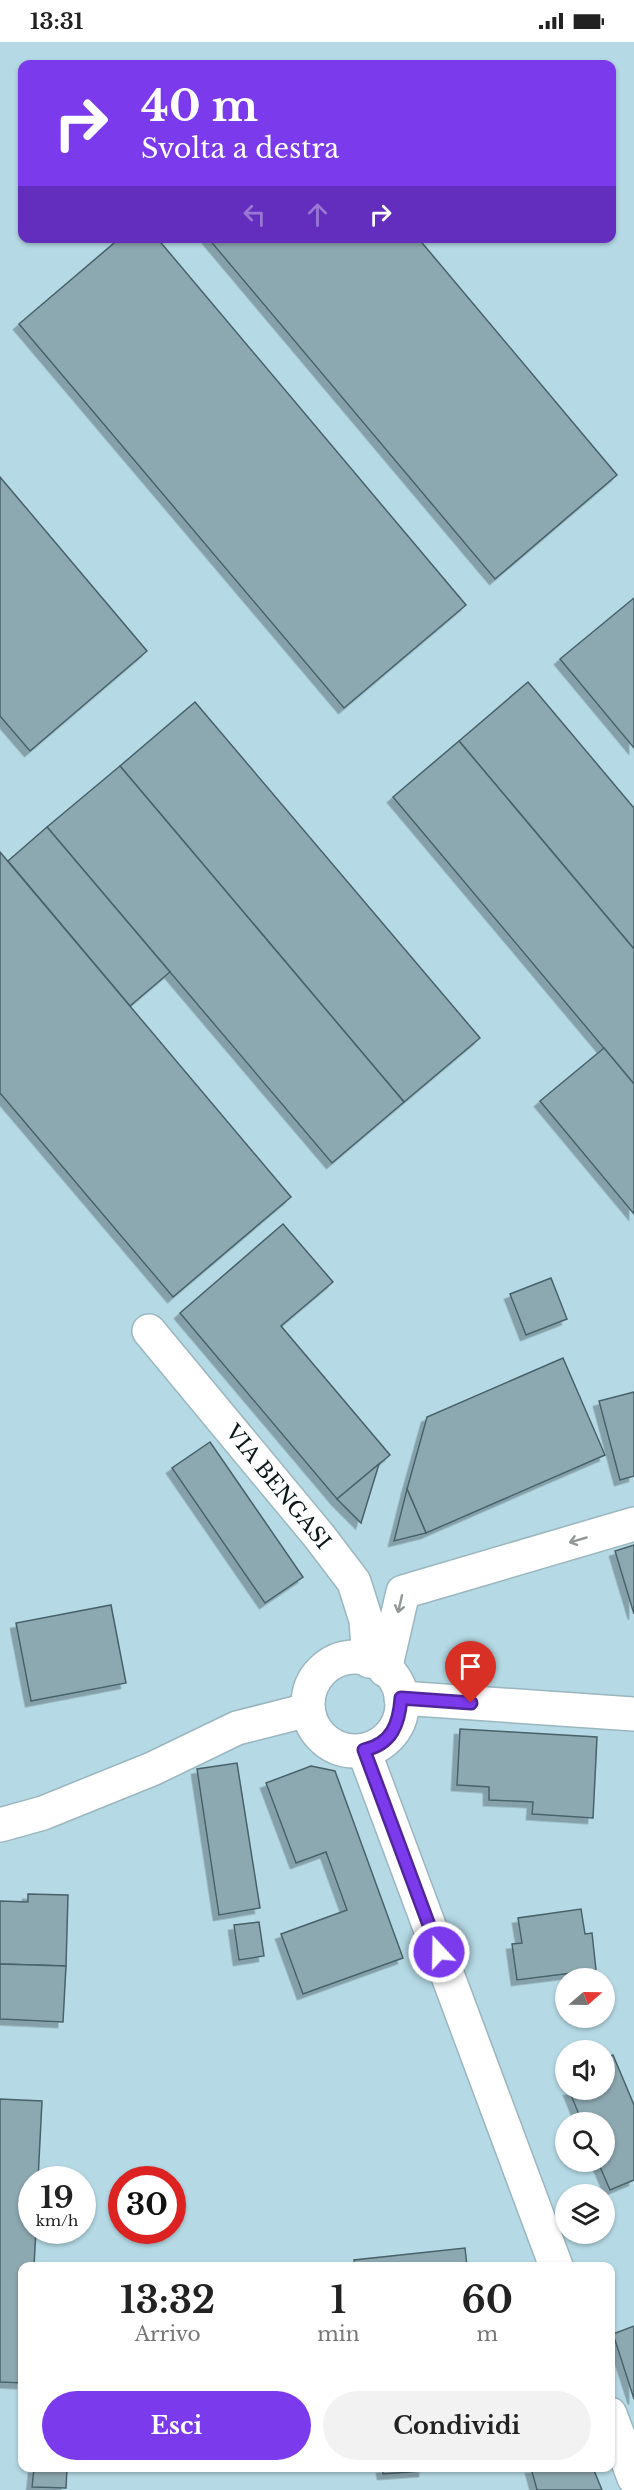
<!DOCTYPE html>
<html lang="it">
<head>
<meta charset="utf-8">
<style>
	body { margin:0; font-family:"Libre Baskerville",serif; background:#f2f2f2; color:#222; height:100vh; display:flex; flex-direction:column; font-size:22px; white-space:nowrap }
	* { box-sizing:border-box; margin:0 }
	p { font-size:20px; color:#767676 }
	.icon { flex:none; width:33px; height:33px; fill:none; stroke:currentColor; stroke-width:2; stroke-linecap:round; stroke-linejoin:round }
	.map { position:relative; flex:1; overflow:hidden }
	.drawer { position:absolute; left:18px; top:2220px; width:597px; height:210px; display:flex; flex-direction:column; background:#fff; border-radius:12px; box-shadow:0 2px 4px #0004 }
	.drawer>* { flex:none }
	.top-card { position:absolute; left:18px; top:18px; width:598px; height:183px; border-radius:12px; box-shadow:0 2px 4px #0004; background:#7c3aed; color:#fff; overflow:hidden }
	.needle { width:39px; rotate:70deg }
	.controls { position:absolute; left:555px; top:1926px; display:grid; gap:12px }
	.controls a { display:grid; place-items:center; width:60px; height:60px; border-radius:50%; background:#fff; box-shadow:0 2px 4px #0004; font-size:30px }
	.speed { position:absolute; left:18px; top:2124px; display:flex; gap:12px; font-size:30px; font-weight:700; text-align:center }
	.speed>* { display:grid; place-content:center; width:78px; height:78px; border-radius:50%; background:#fff; box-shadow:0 2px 4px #0004; line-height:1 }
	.speed small { font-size:15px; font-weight:400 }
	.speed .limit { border:9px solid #d22; background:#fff; color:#111 }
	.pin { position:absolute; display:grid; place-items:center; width:51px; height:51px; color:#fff; margin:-62px -26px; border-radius:50% 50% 50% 0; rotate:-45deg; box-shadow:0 0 6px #0007 }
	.pin .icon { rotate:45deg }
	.me { position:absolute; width:66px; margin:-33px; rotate:339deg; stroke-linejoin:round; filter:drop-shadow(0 0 4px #0008) }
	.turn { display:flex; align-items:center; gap:21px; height:126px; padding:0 24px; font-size:27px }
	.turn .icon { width:78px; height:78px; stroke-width:2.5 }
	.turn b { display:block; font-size:42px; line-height:51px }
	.lanes { display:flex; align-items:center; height:57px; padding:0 24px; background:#0003; justify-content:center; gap:30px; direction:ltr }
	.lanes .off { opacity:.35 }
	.eta { display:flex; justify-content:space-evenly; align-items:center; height:102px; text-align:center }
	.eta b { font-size:36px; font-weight:700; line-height:42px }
	.action { display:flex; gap:12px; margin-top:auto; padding:12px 24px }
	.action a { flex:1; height:69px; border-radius:36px; background:#7c3aed; color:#fff; font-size:24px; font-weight:700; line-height:69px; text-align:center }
	.action a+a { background:#f2f2f2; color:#222 }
	.status { display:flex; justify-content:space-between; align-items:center; height:42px; padding:0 30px; background:#fff; direction:ltr }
	.status svg { height:16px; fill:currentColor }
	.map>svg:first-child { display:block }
</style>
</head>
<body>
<div class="status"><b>13:31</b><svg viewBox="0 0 49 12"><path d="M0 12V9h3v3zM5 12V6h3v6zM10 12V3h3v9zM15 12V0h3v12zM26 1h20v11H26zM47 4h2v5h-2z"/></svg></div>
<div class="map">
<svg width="634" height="2448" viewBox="0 0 634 2448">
	<defs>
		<filter id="shadow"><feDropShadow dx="-5.5" dy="5.5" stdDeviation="0" flood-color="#0004"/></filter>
	</defs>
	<rect width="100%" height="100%" fill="#cae7f0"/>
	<!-- built -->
	<path fill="#b5dae5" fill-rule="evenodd" d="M 0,0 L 634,0 L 634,2448 L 0,2448 ZM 22,22 L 612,22 L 612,196 L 22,196 ZM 566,1936 L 604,1936 L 604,1976 L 566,1976 ZM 566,2008 L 604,2008 L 604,2048 L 566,2048 ZM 566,2080 L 604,2080 L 604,2120 L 566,2120 ZM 32,2138 L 82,2138 L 82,2188 L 32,2188 ZM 122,2138 L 172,2138 L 172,2188 L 122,2188 ZM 566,2152 L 604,2152 L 604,2192 L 566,2192 ZM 22,2224 L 610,2224 L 610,2426 L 22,2426 Z"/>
	<!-- building -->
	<g fill="#8ca8b0" stroke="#48626a" stroke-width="1.5" filter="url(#shadow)">
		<polygon points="120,196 157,196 466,563 344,666 19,282"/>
		<polygon points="208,196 418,196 617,433 495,537"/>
		<polygon points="0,435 147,609 30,709 0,674"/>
		<polygon points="634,556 634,706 560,617"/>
		<polygon points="528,640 634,766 634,907 459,699"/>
		<polygon points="195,660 480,996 404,1060 120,724"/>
		<polygon points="459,699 634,907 634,1042 393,755"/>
		<polygon points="120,724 404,1060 332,1121 47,785"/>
		<polygon points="47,785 170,930 130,964 8,819"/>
		<polygon points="0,810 291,1155 173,1255 0,1051"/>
		<polygon points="604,1006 634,1042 634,1172 540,1059"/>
		<polygon points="283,1182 333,1240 281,1284 390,1413 337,1457 180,1271"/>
		<polygon points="551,1236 567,1277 526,1293 510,1252"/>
		<polygon points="563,1316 605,1413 426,1491 407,1447 427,1375"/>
		<polygon points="634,1350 634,1434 620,1438 599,1359"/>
		<polygon points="210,1400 303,1535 265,1561 172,1426"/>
		<polygon points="379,1422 361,1481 337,1457"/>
		<polygon points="407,1447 426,1491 394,1499"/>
		<polygon points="634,1503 634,1572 615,1509"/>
		<polygon points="111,1563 126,1641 31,1659 16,1581"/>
		<polygon points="460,1687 597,1695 593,1776 532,1772 533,1760 489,1758 489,1745 457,1743"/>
		<polygon points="237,1721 260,1866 219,1873 197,1727"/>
		<polygon points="311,1724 335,1729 403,1916 303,1952 281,1892 347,1868 326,1810 296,1821 266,1741"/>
		<polygon points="28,1852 68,1853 66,1924 0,1922 0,1859 28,1860"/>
		<polygon points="581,1867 585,1892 592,1891 596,1928 517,1938 512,1902 522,1901 518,1876"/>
		<polygon points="259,1880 264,1914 239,1918 234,1883"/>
		<polygon points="0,1922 66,1924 63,1980 0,1977"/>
		<polygon points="613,2013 634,2063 634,2138 610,2148 598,2120 604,2120 604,2080 582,2080 569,2048 604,2048 604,2017"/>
		<polygon points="0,2057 42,2059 38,2138 32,2138 32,2188 36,2188 34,2224 22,2224 22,2341 0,2340"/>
		<polygon points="465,2206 467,2224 355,2224 354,2218"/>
		<polygon points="634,2284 634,2357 613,2292"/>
		<polygon points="34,2426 67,2426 66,2446 32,2445"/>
		<polygon points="382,2426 424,2426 424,2429 383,2432"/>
		<polygon points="531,2426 593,2426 602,2448 537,2448"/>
	</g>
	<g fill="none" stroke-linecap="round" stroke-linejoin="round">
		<defs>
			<g id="minor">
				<polyline points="149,1289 319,1494 354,1540 366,1578 369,1619"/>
				<circle cx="355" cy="1662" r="47"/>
				<polyline points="385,1628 403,1550 634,1482"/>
				<polyline points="401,1656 634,1672"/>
				<polyline points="364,1709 556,2224"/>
				<polyline points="0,1783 43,1771 152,1727 237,1686 308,1668"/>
				<polyline points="610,2372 634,2436"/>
			</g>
		</defs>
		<!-- minor casing -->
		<use href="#minor" stroke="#9ab6be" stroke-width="36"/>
		<!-- minor -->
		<use href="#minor" stroke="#fff" stroke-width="33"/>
	</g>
	<!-- one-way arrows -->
	<defs><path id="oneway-shaft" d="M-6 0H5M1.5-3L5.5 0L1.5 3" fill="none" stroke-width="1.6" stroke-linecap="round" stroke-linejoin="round" transform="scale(1.5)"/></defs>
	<g stroke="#929798">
		<use href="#oneway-shaft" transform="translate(578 1498) rotate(164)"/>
		<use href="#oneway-shaft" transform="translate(400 1562) rotate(103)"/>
	</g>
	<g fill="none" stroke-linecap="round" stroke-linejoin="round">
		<defs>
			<path id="route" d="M 439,1910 L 364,1708 C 392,1702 399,1682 401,1656 L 471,1661"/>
		</defs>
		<!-- route casing -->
		<use href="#route" stroke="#51269a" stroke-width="15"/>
		<!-- route -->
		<use href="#route" stroke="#7c3aed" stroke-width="10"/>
	</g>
	<g text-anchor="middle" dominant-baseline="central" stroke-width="5" stroke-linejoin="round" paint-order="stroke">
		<!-- street labels -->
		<g font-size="21" fill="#0d181b" stroke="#fff">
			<text transform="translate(278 1445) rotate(51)">VIA BENGASI</text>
		</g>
	</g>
</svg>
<div class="controls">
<a><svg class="needle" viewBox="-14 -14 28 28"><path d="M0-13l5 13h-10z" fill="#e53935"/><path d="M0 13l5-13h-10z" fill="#767676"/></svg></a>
<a><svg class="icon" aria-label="sound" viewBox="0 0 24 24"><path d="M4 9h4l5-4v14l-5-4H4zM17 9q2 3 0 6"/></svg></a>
<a><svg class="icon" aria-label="search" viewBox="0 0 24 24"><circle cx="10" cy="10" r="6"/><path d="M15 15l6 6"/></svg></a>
<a><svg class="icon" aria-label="layers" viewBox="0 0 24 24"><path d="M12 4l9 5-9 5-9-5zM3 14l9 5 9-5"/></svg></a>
</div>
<div class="speed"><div>19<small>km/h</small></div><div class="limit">30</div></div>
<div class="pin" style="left:471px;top:1661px;background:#d93025"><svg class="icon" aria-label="arrive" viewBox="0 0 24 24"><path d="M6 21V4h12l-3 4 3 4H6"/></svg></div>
<svg class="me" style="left:439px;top:1910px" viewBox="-20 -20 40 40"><circle r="17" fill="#7c3aed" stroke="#fff" stroke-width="3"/><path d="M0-11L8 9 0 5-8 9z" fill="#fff"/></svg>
<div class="top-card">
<div class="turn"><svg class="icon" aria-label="right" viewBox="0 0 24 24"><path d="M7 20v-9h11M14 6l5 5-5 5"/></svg><div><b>40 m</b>Svolta a destra</div></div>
<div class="lanes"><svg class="icon off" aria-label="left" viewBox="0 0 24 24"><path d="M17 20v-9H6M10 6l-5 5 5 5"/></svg><svg class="icon off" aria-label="ahead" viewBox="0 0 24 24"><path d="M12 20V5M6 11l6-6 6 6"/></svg><svg class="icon" aria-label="right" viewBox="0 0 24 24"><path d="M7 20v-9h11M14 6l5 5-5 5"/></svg></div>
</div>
<section class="drawer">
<div class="eta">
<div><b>13:32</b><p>Arrivo</p></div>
<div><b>1</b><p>min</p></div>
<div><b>60</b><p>m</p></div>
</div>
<div class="action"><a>Esci</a><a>Condividi</a></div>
</section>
</div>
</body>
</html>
